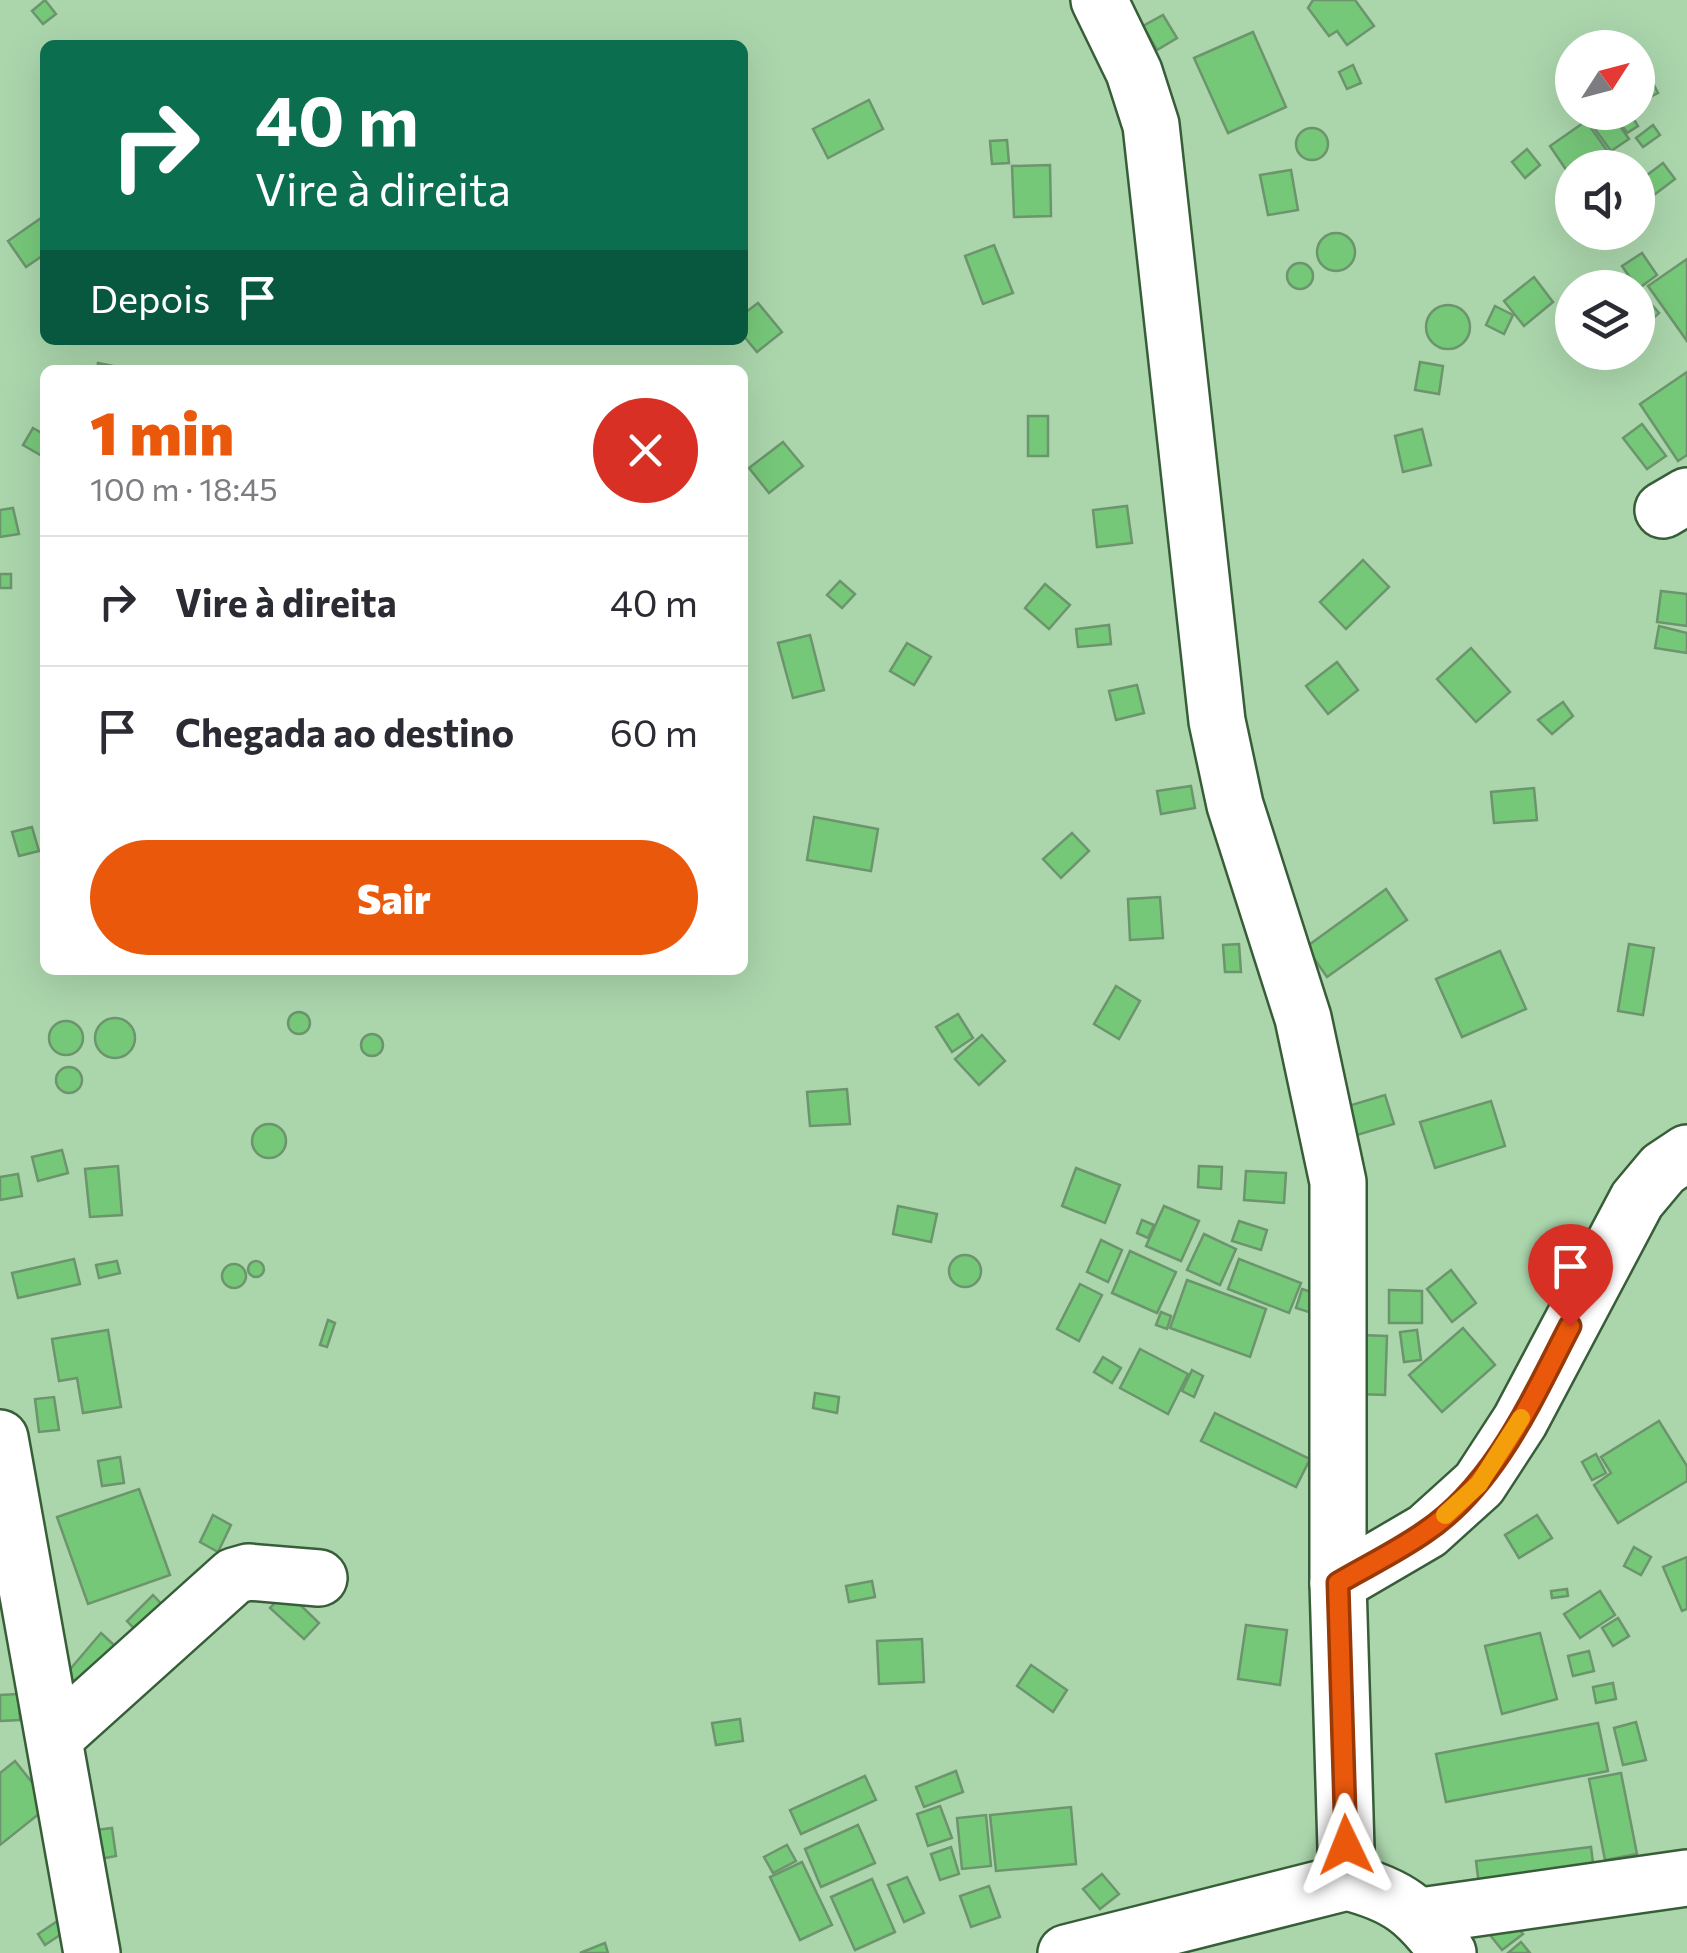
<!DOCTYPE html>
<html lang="pt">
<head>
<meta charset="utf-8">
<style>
	body { margin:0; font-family:Commissioner,sans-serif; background:#f7f7f7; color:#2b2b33; height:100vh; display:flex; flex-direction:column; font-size:38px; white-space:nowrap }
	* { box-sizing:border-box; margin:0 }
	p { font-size:32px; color:#7c7c81 }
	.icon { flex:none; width:55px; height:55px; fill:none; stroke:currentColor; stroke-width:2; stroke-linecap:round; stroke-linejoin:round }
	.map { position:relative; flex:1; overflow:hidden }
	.panel { position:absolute; left:40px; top:365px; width:708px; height:610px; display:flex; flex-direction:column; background:#fff; border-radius:15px; box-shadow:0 10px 40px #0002 }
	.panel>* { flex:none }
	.top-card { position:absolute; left:40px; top:40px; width:708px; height:305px; border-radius:15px; box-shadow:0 10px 40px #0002; background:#0b6e4f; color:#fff; overflow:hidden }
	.needle { width:65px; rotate:54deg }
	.fabs { position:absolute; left:1555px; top:30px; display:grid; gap:20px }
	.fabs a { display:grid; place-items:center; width:100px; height:100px; border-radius:50%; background:#fff; box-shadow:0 10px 40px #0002; font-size:50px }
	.pin { position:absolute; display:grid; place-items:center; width:85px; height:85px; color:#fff; margin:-102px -42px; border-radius:50% 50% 50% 0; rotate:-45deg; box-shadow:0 0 10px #0007 }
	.pin .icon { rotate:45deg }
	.me { position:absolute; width:110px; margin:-55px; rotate:358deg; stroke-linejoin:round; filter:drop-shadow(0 0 8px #0008) }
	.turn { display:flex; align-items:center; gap:35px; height:210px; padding:0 50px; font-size:45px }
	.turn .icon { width:130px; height:130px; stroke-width:2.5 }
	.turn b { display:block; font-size:70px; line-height:85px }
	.then { display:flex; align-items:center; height:95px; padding:0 50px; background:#0003; gap:20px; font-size:38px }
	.round { display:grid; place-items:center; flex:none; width:105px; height:105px; border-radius:52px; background:#f7f7f7 }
	.head { display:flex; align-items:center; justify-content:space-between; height:170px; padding:0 50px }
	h1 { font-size:60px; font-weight:800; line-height:75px; color:#ea580c }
	.cta { display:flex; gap:20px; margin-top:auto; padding:20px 50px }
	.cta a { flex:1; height:115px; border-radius:60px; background:#ea580c; color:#fff; font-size:40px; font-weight:800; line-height:115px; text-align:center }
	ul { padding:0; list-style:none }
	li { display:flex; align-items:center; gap:30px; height:130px; padding:0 50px; border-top:2px solid #e1e1e2 }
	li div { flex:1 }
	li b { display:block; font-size:38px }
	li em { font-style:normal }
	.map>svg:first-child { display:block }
</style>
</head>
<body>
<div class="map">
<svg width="1687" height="1953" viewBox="0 0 1687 1953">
	<rect width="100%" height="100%" fill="#abd6ac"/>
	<!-- building -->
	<g fill="#76c879" stroke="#6c946d" stroke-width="2.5">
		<polygon points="45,0 56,14 43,24 32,11"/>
		<polygon points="1313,0 1355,0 1374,26 1347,45 1337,31 1329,36 1308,8"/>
		<polygon points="1163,15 1177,38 1157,50 1143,26"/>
		<polygon points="1253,32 1286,107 1228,133 1194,58"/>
		<polygon points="1353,65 1361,83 1347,89 1339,72"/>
		<polygon points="1650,77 1658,93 1642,101 1638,84"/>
		<polygon points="869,100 883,129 828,158 813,129"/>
		<polygon points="1610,112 1629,139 1611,151 1592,125"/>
		<polygon points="1630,113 1638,126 1627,133 1619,121"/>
		<polygon points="1586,121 1608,152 1584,168 1572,168 1571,177 1550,146"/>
		<polygon points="1653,125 1660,135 1643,147 1636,138"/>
		<circle cx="1312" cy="144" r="16"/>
		<polygon points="1007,140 1009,163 992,164 990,141"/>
		<polygon points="1527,149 1540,165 1525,178 1512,162"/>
		<polygon points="1663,163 1675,179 1642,204 1638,182"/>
		<polygon points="1050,165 1051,216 1014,217 1012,166"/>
		<polygon points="1291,170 1298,210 1268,215 1260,175"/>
		<polygon points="41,218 45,225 45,254 26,267 8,241"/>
		<circle cx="1336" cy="252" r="19"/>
		<polygon points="994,245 1013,293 983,304 965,256"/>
		<polygon points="1642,253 1657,275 1638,289 1622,266"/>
		<polygon points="1687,259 1687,341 1648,286"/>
		<circle cx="1300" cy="276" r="13"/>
		<polygon points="1534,277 1553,302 1524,326 1504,301"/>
		<polygon points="1644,296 1659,313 1639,331 1638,302"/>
		<polygon points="758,303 782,332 757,352 742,334 742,315"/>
		<circle cx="1448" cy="327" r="22"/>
		<polygon points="1495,306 1513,315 1504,334 1486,325"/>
		<polygon points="1420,362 1443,366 1439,394 1415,390"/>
		<polygon points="98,363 133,370 97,370"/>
		<polygon points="1687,372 1687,455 1678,461 1640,404"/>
		<rect x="1028" y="416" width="20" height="40"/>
		<polygon points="1642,424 1666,456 1647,469 1623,438"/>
		<polygon points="33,428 45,435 42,456 23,445"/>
		<polygon points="1422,429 1431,465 1403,472 1395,436"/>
		<polygon points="783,442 803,466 769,493 749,468"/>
		<polygon points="1127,506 1132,543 1097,547 1093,510"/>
		<polygon points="13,508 19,534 0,537 0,510"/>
		<polygon points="1363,560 1389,587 1346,629 1320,602"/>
		<rect x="0" y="574" width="11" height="14"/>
		<polygon points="840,581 855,594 842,608 827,595"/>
		<polygon points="1045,584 1070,605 1049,629 1025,608"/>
		<polygon points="1661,591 1687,594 1687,626 1657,622"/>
		<polygon points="1109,625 1111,644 1078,647 1076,629"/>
		<polygon points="1659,626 1687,633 1687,653 1655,648"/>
		<polygon points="810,635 824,690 793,698 778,643"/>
		<polygon points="907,643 931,657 914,685 890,671"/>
		<polygon points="1471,648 1510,692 1476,722 1437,679"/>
		<polygon points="1337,662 1358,690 1328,714 1306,686"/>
		<polygon points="1137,685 1144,713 1116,720 1109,691"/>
		<polygon points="1563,702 1573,716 1552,734 1538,720"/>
		<polygon points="1191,786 1195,808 1161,814 1157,791"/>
		<polygon points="1534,788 1537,820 1494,823 1491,792"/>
		<polygon points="814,817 878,829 871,871 807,860"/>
		<polygon points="32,827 39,851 19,856 12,832"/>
		<polygon points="1072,833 1089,851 1061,878 1043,859"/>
		<polygon points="1386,889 1407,920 1327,977 1306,947"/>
		<polygon points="1160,897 1163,938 1130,940 1128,899"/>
		<polygon points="1239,944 1241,972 1225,972 1223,945"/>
		<polygon points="1629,944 1654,948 1643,1015 1618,1011"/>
		<polygon points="1500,951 1526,1009 1462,1037 1436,979"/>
		<polygon points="1116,986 1140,1001 1119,1039 1094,1024"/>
		<circle cx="299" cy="1023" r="11"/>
		<polygon points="958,1014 973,1038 952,1052 936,1027"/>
		<circle cx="115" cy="1038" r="20"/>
		<circle cx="66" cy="1038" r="17"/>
		<circle cx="372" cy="1045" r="11"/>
		<polygon points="982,1035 1005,1061 979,1085 955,1059"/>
		<circle cx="69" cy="1080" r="13"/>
		<polygon points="847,1089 850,1124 810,1126 807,1092"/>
		<polygon points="1385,1095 1394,1124 1357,1135 1348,1106"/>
		<polygon points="1491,1101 1505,1146 1435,1168 1420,1122"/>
		<circle cx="269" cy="1141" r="17"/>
		<polygon points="62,1150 68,1173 38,1181 32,1157"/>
		<polygon points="118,1166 122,1215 90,1217 85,1169"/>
		<polygon points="1199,1166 1222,1167 1221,1189 1198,1187"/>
		<polygon points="1076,1168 1120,1185 1105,1223 1062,1206"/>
		<polygon points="1246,1171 1286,1173 1284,1203 1244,1200"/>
		<polygon points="18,1174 22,1196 0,1200 0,1177"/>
		<polygon points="898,1206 937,1214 931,1242 893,1234"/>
		<polygon points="1164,1206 1199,1221 1181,1261 1146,1246"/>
		<polygon points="1142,1220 1154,1225 1148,1238 1137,1233"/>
		<polygon points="1239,1221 1267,1230 1261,1250 1232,1241"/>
		<polygon points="1204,1234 1236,1249 1220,1285 1187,1270"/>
		<polygon points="1101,1240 1122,1250 1108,1282 1087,1272"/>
		<polygon points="1130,1251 1176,1272 1157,1313 1112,1293"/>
		<circle cx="965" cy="1271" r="16"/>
		<polygon points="74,1259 80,1284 18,1298 12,1273"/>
		<polygon points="1239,1259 1301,1283 1289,1313 1228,1289"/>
		<circle cx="256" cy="1269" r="8"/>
		<polygon points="117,1261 120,1273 99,1278 96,1265"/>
		<circle cx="234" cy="1276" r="12"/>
		<polygon points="1451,1270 1476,1303 1452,1322 1427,1289"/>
		<polygon points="1187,1280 1266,1309 1250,1357 1170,1328"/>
		<polygon points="1080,1284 1102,1295 1079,1341 1057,1329"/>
		<polygon points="1302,1289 1324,1296 1318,1315 1296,1308"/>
		<polygon points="1389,1290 1422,1291 1422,1323 1389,1323"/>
		<polygon points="1161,1312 1171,1316 1167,1329 1156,1325"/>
		<polygon points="328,1320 335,1323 327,1347 320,1345"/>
		<polygon points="1463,1328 1495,1365 1442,1412 1409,1375"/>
		<polygon points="108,1330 121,1407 83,1413 77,1378 59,1381 52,1339"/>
		<polygon points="1417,1330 1421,1360 1404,1362 1400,1332"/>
		<polygon points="1360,1335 1387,1336 1385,1395 1359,1394"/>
		<polygon points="1140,1349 1188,1374 1168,1414 1120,1388"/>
		<polygon points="1103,1357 1121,1368 1112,1383 1094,1372"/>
		<polygon points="1192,1370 1203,1376 1194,1397 1182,1391"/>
		<polygon points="815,1393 839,1397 837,1413 813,1408"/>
		<polygon points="54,1397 59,1430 39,1432 35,1399"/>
		<polygon points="1215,1413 1310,1459 1296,1487 1201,1441"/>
		<polygon points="1659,1421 1687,1466 1687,1481 1618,1523 1594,1485 1611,1473 1601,1457"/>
		<polygon points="1596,1454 1606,1473 1592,1480 1582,1462"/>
		<polygon points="120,1457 124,1483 102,1486 98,1461"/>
		<polygon points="139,1489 170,1575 88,1604 57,1517"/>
		<polygon points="213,1515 231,1525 218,1552 200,1542"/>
		<polygon points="1537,1515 1552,1538 1519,1558 1505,1535"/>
		<polygon points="1634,1547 1651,1557 1641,1575 1624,1566"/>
		<polygon points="1687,1557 1687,1609 1682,1611 1663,1567"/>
		<polygon points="872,1581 875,1597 849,1602 846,1586"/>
		<polygon points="1567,1589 1568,1596 1552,1598 1551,1591"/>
		<polygon points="286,1591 319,1623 304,1639 270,1608"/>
		<polygon points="1600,1591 1615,1615 1580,1638 1564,1614"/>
		<polygon points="153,1595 170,1613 144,1639 127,1621"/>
		<polygon points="1618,1618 1629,1636 1613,1646 1602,1628"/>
		<polygon points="1246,1625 1287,1630 1280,1685 1238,1679"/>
		<polygon points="101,1633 127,1657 93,1697 66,1674"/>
		<polygon points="1540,1633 1557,1699 1502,1714 1485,1646"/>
		<polygon points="922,1639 924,1682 879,1684 877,1641"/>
		<polygon points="1589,1651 1594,1671 1573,1676 1568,1656"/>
		<polygon points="1031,1665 1067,1690 1053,1712 1017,1686"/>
		<polygon points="1613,1683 1616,1699 1596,1703 1593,1687"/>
		<polygon points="18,1694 20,1720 0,1721 0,1695"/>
		<polygon points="740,1719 743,1741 716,1745 712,1723"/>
		<polygon points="1636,1722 1646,1760 1623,1765 1614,1728"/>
		<polygon points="1598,1723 1608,1771 1446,1802 1436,1754"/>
		<polygon points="15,1761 50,1805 0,1845 0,1773"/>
		<polygon points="956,1771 963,1792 924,1807 916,1787"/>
		<polygon points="1621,1773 1637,1854 1605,1860 1589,1779"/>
		<polygon points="865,1776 876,1800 801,1834 790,1810"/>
		<polygon points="940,1806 952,1838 928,1846 917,1814"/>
		<polygon points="1071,1807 1076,1864 996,1871 990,1815"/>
		<polygon points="986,1815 991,1866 962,1869 957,1818"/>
		<polygon points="858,1825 875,1863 821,1887 805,1849"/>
		<polygon points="112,1828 116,1856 100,1859 96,1830"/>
		<polygon points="787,1845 796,1861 773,1873 764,1857"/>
		<polygon points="951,1847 959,1874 940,1880 931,1854"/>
		<polygon points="1591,1847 1595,1879 1480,1893 1476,1861"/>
		<polygon points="802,1862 832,1925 800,1940 770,1877"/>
		<polygon points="1102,1874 1119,1894 1100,1909 1083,1889"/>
		<polygon points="907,1877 924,1913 904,1922 888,1885"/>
		<polygon points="872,1879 895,1932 855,1950 831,1897"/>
		<polygon points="989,1886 1000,1917 971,1927 960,1896"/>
		<polygon points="1510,1918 1523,1934 1502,1950 1490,1935"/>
		<polygon points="59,1920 66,1931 45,1945 38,1934"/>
		<polygon points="1521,1942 1530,1953 1508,1953"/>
		<polygon points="605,1943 608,1953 580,1953"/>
	</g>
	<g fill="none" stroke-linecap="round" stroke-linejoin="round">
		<defs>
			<g id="minor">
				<polyline points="1099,0 1134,72 1151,125 1217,721 1235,805 1303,1018 1338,1182 1338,1583 1347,1882"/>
				<polyline points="1663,510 1687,496"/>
				<polyline points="0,1438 92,1953"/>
				<polyline points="1338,1583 1427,1531 1479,1484 1520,1421 1637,1200 1663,1169 1687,1153"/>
				<polyline points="55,1737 234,1576 248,1572 319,1578"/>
				<polyline points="1421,1916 1687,1878"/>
				<path d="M 1066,1953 L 1347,1882 C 1398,1895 1418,1911 1448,1953"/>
			</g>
		</defs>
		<!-- minor casing -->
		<use href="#minor" stroke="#385e39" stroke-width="60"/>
		<!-- minor -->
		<use href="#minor" stroke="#fff" stroke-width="55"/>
	</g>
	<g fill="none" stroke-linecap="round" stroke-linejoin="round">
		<defs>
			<path id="route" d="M 1346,1845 L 1338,1583 C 1367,1566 1398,1551 1425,1532 C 1495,1485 1532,1399 1570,1326"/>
		</defs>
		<!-- route casing -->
		<use href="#route" stroke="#983908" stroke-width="25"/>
		<!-- route -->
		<use href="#route" stroke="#ea580c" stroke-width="18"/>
		<!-- slow -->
		<polyline stroke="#f59e0b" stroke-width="18" points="1445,1515 1479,1484 1521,1418"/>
	</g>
</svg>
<div class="fabs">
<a><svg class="needle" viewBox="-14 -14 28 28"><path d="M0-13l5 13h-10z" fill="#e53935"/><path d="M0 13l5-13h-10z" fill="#7c7c81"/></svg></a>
<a><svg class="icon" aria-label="sound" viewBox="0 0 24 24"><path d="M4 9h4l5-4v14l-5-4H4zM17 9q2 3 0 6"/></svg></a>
<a><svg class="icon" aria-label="layers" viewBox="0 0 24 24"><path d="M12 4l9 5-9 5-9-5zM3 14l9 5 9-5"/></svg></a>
</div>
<div class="pin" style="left:1570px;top:1326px;background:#d93025"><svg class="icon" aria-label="arrive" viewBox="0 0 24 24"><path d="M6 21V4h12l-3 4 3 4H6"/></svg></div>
<svg class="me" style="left:1346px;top:1845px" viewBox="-20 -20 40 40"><path d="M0-17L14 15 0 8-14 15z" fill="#ea580c" stroke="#fff" stroke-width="4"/></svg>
<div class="top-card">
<div class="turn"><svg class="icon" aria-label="right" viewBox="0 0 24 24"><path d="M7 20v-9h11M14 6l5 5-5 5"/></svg><div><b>40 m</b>Vire à direita</div></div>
<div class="then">Depois<svg class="icon" aria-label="arrive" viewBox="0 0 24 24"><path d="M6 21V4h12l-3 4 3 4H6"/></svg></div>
</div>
<section class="panel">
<div class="head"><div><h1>1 min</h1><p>100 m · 18:45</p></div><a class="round" style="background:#d93025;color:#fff"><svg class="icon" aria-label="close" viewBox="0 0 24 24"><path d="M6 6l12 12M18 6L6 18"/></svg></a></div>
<ul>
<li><svg class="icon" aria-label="right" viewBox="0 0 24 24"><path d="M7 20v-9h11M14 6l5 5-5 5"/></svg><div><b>Vire à direita</b></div><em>40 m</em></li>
<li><svg class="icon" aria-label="arrive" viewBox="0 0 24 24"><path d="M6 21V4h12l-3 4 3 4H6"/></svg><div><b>Chegada ao destino</b></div><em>60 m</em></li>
</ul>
<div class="cta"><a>Sair</a></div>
</section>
</div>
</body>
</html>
